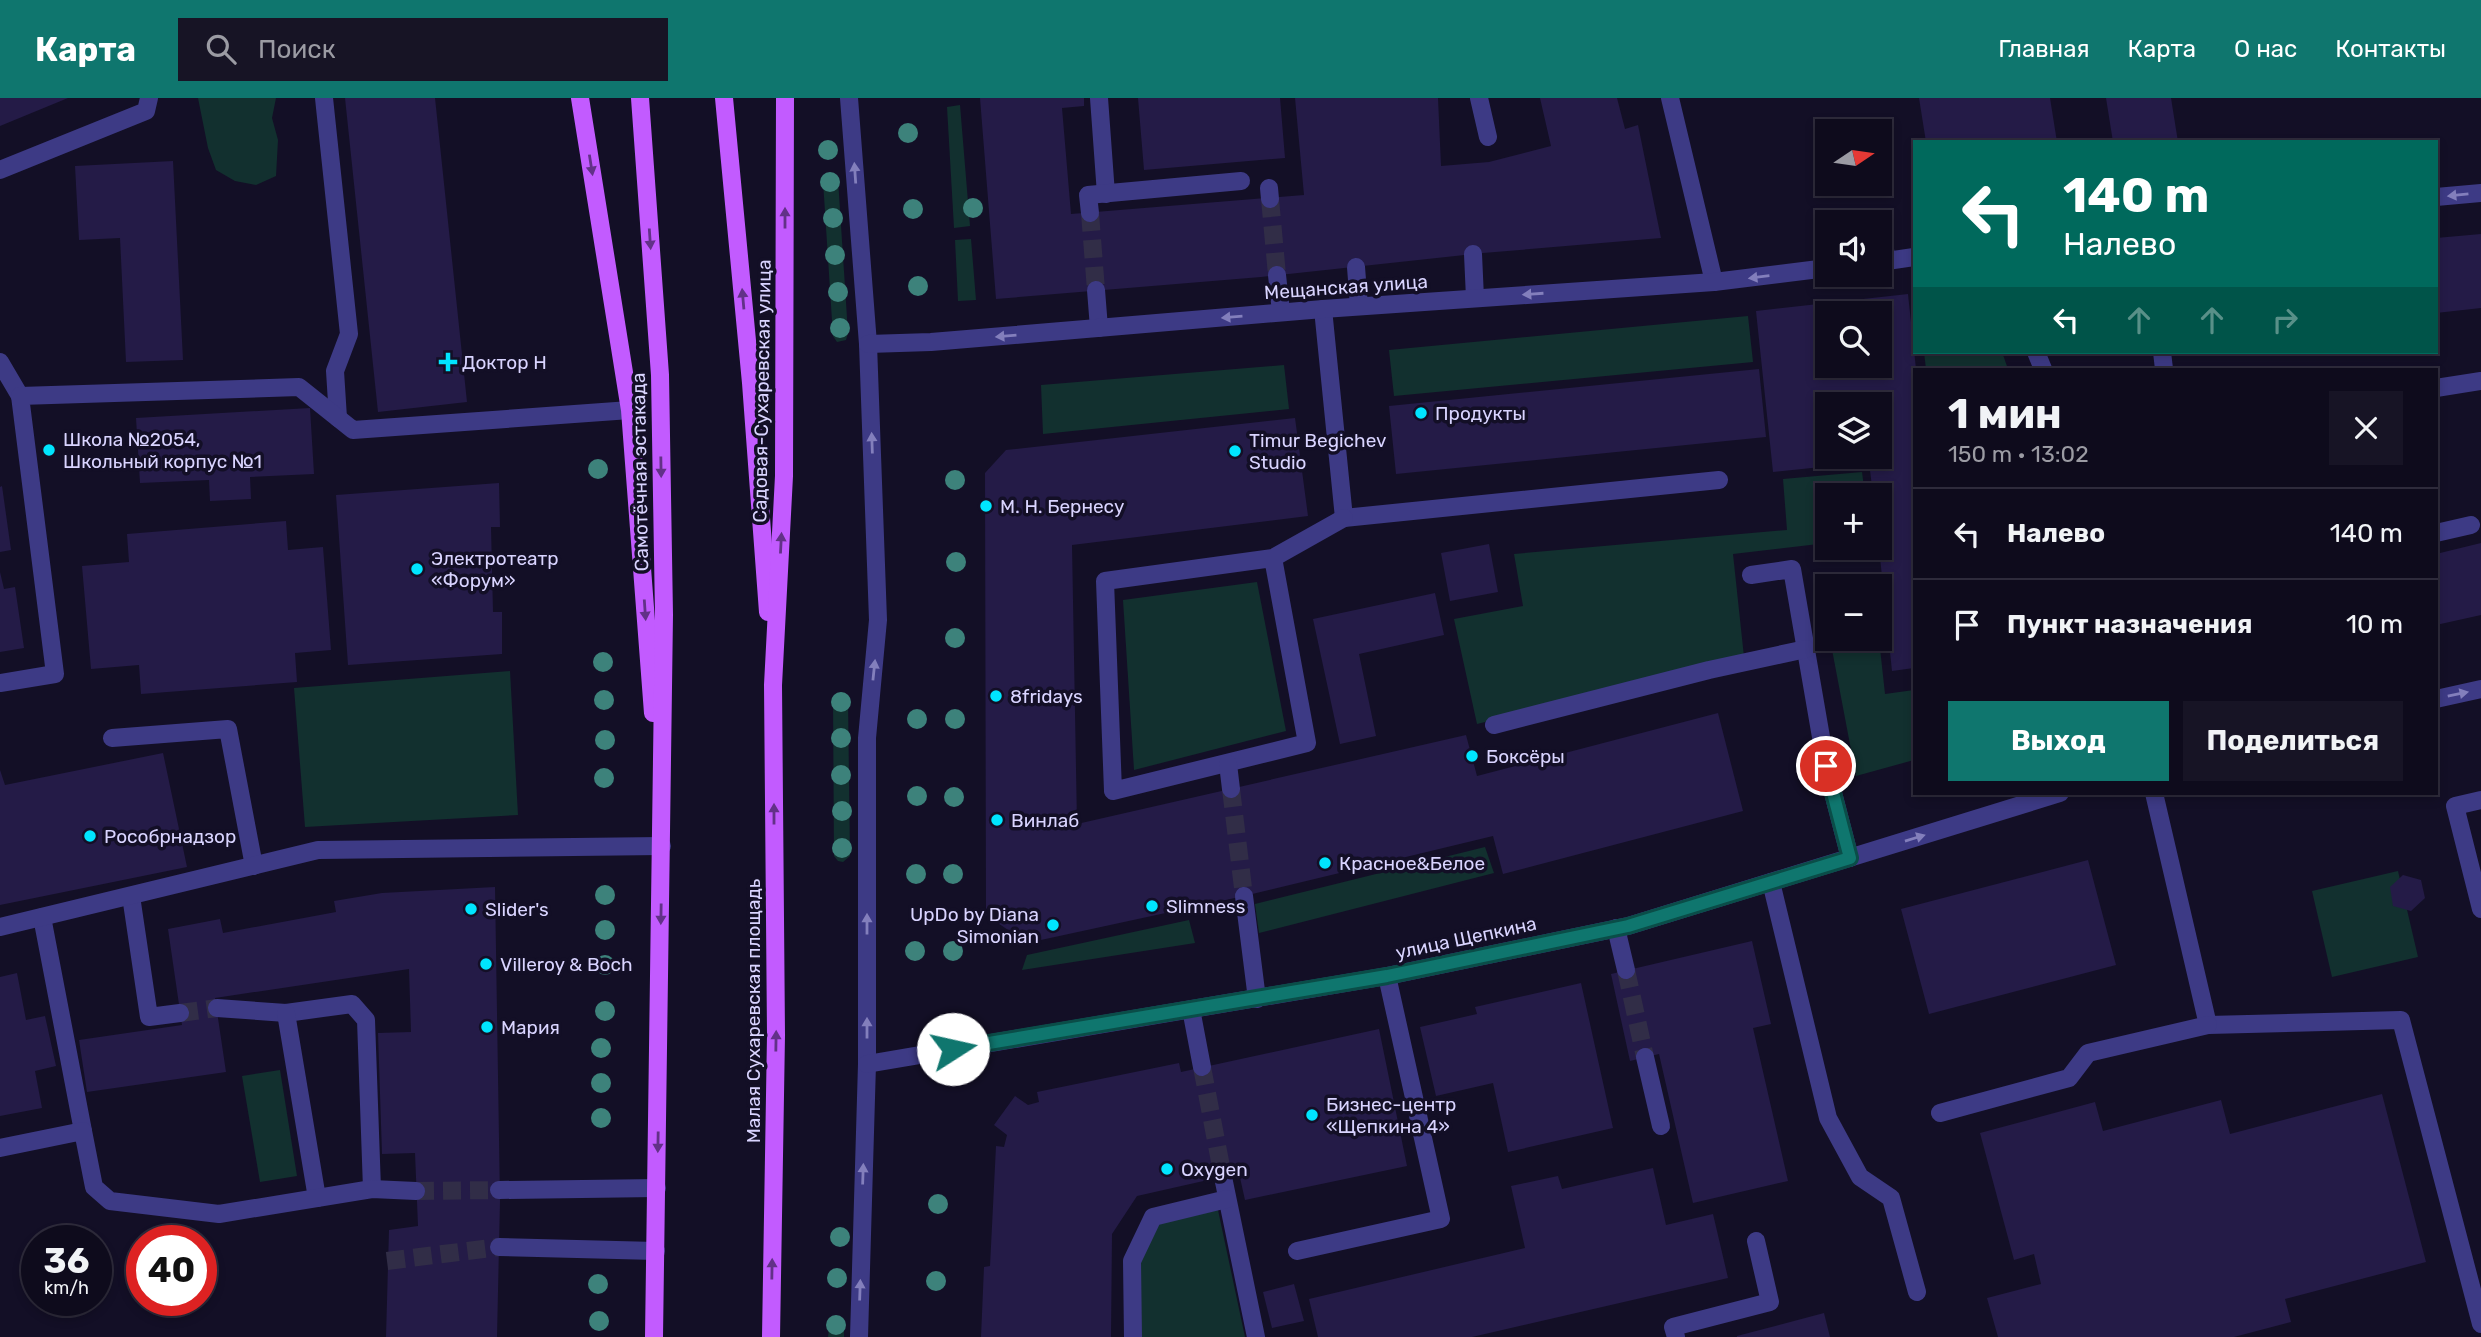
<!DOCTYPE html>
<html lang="ru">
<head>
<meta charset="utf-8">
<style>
	body { margin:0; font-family:Rubik,sans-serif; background:#171425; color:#f1f3f6; height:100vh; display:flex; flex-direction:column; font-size:26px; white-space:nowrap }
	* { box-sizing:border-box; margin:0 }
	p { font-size:23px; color:#9b9ba3 }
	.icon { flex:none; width:38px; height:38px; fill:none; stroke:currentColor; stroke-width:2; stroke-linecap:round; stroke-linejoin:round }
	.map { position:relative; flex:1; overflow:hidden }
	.sheet { position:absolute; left:1913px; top:270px; width:525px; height:427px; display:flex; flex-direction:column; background:#0e0b1c; border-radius:0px; box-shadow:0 4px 10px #0003,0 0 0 2px #2e2b3b }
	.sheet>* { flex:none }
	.banner { position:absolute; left:1913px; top:42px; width:525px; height:214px; border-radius:0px; box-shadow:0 4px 10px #0003,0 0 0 2px #2e2b3b; background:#00695c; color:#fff; overflow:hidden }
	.needle { width:46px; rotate:77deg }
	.tools { position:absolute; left:1815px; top:21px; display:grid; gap:14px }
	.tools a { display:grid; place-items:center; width:77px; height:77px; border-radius:0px; background:#0e0b1c; box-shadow:0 4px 10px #0003,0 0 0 2px #2e2b3b; font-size:35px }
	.speed { position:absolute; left:21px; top:1127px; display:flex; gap:14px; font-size:35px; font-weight:700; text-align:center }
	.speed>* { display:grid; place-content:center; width:91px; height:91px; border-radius:50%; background:#0e0b1c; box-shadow:0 4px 10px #0003,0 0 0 2px #2e2b3b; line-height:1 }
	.speed small { font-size:18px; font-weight:400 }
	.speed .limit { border:10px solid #d22; background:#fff; color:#111 }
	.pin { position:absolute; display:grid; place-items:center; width:60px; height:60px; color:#fff; margin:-30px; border:4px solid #fff; border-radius:50%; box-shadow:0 2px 7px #0007 }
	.me { position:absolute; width:77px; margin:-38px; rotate:80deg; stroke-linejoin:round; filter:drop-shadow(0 0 5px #0008) }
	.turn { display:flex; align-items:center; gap:24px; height:147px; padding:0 35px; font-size:32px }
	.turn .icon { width:91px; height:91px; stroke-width:2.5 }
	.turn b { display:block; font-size:49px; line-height:60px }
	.lanes { display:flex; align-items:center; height:66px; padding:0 35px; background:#0003; justify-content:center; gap:35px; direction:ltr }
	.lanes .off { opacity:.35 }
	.round { display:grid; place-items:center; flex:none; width:74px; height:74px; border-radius:0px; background:#171425 }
	.headline { display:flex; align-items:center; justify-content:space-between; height:119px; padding:0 35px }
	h1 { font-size:42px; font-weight:700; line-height:52px }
	.primary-button { display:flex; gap:14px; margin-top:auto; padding:14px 35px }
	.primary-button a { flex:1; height:80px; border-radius:0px; background:#0f766e; color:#fff; font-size:28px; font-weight:700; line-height:80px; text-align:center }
	.primary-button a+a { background:#171425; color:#f1f3f6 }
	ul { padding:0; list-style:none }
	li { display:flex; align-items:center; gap:21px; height:91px; padding:0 35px; border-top:2px solid #2e2b3b }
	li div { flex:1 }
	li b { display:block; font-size:26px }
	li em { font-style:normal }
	header { display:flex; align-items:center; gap:42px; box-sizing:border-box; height:98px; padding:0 35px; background:#0f766e; color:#fff }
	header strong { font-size:33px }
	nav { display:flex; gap:38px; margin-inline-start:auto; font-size:24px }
	.search { width:490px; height:63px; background:#171425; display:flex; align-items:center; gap:18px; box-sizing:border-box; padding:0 24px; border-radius:0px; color:#9b9ba3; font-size:26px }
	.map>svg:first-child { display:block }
</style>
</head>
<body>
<header>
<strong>Карта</strong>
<div class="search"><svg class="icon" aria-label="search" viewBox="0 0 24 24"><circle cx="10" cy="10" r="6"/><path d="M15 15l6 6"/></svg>Поиск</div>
<nav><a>Главная</a><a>Карта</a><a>О нас</a><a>Контакты</a></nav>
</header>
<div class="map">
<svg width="2481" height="1239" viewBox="0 0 2481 1239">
	<rect width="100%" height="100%" fill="#130f26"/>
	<!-- green -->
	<g fill="#12302f">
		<polygon points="198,0 276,0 272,20 278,42 276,78 256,87 235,83 216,72 208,50"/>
		<polygon points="960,7 970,128 954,130 947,9"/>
		<polygon points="829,75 836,77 838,81 848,235 846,242 837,244 833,238 823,83 825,77"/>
		<polygon points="971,141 976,202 958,203 955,142"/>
		<polygon points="1748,218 1753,264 1394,298 1389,252"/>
		<polygon points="1924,254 2002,254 2008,271 1926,271"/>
		<polygon points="1284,267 1289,311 1043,336 1041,287"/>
		<polygon points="1862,374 1865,397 1827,397 1827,445 1733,456 1744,559 1477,626 1454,521 1523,508 1514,456 1787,432 1783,381"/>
		<polygon points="1257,484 1286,633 1134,672 1123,502"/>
		<polygon points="1830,541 1879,541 1885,596 1914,592 1914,662 1856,678"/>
		<polygon points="510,573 518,717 305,729 294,590"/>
		<polygon points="842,594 848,601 850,758 843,764 838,763 834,758 833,602 835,596"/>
		<polygon points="1485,749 1494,775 1259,835 1255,806"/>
		<polygon points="2398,773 2418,859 2332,879 2312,793"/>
		<polygon points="1189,822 1195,845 1022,872 1027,857"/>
		<polygon points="280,972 297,1078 260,1084 242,978"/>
		<polygon points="1218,1112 1245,1239 1141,1239 1139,1166 1159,1125"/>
		<polygon points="836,1217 844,1222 844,1239 828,1239 830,1223"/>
	</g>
	<!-- building -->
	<g fill="#241b47" fill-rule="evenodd">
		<polygon points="0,0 68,0 0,28"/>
		<polygon points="345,0 435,0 467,304 378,314"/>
		<polygon points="980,0 1084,0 1084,8 1062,10 1071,116 1304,97 1295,0 1438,0 1441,68 1489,64 1551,48 1540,0 1617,0 1625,31 1638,27 1661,140 1483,155 1261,179 996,201"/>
		<polygon points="1138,0 1280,0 1285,60 1144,72"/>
		<polygon points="1919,0 2050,0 2057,44 1926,44"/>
		<polygon points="2106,0 2171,0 2178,44 2113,44"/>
		<polygon points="173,63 183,262 126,264 120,140 79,142 75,68"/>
		<polygon points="2481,136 2481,210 2436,215 2436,140"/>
		<path d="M 1908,196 L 1916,271 L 1914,271 L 1914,570 L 1892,573 L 1879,450 L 1880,397 L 1873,397 L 1869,364 L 1773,374 L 1756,213 ZM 1827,215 L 1880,215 L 1880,268 L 1827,268 ZM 1827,306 L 1880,306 L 1880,359 L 1827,359 Z"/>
		<polygon points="1759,271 1766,339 1396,376 1389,308"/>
		<polygon points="310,310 314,376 250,379 251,401 210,403 209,382 140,385 136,320"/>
		<polygon points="1295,320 1308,418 1072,447 1077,726 1466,637 1477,678 1718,615 1743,713 1503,776 1493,738 1244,798 1027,845 986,817 985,375 1006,352"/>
		<polygon points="499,385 500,429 491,429 493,514 502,514 502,556 348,567 336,397"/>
		<polygon points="2,388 11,452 0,454 0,389"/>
		<polygon points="286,423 288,452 323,449 331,552 295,555 297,584 141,596 139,567 91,571 82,468 129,464 127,436"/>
		<polygon points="2481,445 2481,517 2436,527 2436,456"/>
		<polygon points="1489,446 1498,494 1450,503 1441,455"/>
		<polygon points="0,474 4,491 15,489 24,550 0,554"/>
		<polygon points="1435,495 1444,537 1359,556 1376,638 1340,646 1313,521"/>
		<polygon points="163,655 187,769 0,807 0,672 5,687"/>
		<polygon points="2088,762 2116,867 1929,916 1901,811"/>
		<polygon points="2403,777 2421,782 2425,800 2411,813 2393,808 2390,789"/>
		<polygon points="495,789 500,1103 497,1239 386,1239 389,1132 418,1128 415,1055 382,1056 378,935 411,934 409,871 215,900 226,974 87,994 79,942 182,927 168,831 220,821 223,835 336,814 334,803 382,795"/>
		<polygon points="1752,843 1771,926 1753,930 1788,1083 1693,1105 1659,956 1630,963 1611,876"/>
		<polygon points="17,875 26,922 45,918 56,968 35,973 42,1010 0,1018 0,879"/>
		<polygon points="1581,885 1613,1030 1508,1054 1493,985 1436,998 1420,929 1477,916 1475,909"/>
		<polygon points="1379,931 1407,1068 1245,1102 1239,1075 1137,1098 1112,1136 1111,1239 981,1239 984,1169 990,1168 996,1048 1004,1049 1007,1037 994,1027 1015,998 1028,1007 1039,1004 1037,994 1179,965 1181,974"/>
		<polygon points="2382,996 2426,1164 2285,1201 2291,1224 2234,1239 1998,1239 1987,1200 2041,1186 2034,1156 2014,1162 1980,1035 2095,1004 2103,1033 2221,1002 2230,1036"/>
		<polygon points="1653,1070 1666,1127 1713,1116 1728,1180 1472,1239 1318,1239 1309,1201 1525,1150 1511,1088 1558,1078 1562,1091"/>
		<polygon points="1294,1186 1304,1223 1272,1230 1263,1194"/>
		<polygon points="1824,1215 1830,1239 1737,1239 1737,1238"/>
	</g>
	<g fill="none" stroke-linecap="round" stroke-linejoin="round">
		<!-- minor-tunnel -->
		<g stroke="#312d47" stroke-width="18" stroke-dasharray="18 9" stroke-linecap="butt">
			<polyline points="1270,101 1277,177"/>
			<polyline points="1090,115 1096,192"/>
			<polyline points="1231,691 1244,798"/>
			<polyline points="1626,872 1645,959"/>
			<polyline points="180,915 217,910"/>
			<polyline points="1202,969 1223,1079"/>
			<polyline points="416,1093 499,1092"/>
			<polyline points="387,1163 499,1149"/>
		</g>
		<!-- minor -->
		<g stroke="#3d3a85" stroke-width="18">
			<polyline points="324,0 349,236 335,273 338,320"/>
			<polyline points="849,0 868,246 878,522 867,640 867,966 859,1239"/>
			<polyline points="1099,0 1106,96"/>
			<polyline points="1479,0 1488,39"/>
			<polyline points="1670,0 1714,184"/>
			<polyline points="0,72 146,13 149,0"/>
			<polyline points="1269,90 1270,101"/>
			<polyline points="2436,99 2481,95"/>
			<polyline points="1090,115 1088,97 1241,83"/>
			<polyline points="1880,123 1887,163"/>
			<polyline points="1473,156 1475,200"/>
			<polyline points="1880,164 1914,159"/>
			<polyline points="1356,169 1359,208"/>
			<polyline points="1277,177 1281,214"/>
			<polyline points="1096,192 1099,230"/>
			<polyline points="1323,211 1344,420 1719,382"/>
			<polyline points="868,246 931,244 1323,211 1714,184 1827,170"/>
			<polyline points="2036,254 2043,271"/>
			<polyline points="2162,254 2164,271"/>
			<polyline points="0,264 20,298"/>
			<polyline points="2436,290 2481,283"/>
			<polyline points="2436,435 2471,427"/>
			<polyline points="1273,460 1307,645 1113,693 1105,483 1273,460 1344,420"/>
			<polyline points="1751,477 1792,471 1826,668 1850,760"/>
			<polyline points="0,585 55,576 20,298 299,289 353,332 630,312"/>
			<polyline points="2436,601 2481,591"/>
			<polyline points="1494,627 1709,572 1806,551"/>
			<polyline points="112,640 228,631 254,768"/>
			<polyline points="1228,666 1231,691"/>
			<polyline points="2154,695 2208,927 2401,922 2481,1226"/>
			<polyline points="2481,702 2455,708 2481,811"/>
			<polyline points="1771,784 1828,1020 1860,1079 1891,1100 1917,1194"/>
			<polyline points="131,798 149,919 180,915"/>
			<polyline points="1244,798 1257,901"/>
			<polyline points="42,819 83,1033"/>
			<polyline points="0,829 318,752 662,748"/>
			<polyline points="1616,830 1626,872"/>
			<polyline points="217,910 286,915 352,906 366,922 372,1091"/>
			<polyline points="1191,911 1202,969"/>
			<polyline points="286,915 317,1100"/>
			<polyline points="1645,959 1661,1028"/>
			<polyline points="867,966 1387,878 1628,828 2060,695"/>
			<polyline points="1940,1015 2069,980 2088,955 2208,927"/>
			<polyline points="0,1050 83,1033 94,1089 110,1103 219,1116 372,1091 416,1093"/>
			<polyline points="1223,1079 1256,1239"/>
			<polyline points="499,1092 657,1090"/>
			<polyline points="499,1149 656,1153"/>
			<polyline points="1297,1153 1441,1121 1387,878"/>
			<polyline points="1133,1239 1132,1163 1153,1119 1227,1101"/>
			<polyline points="1676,1239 1673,1229 1770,1204 1756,1143"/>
		</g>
		<!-- major -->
		<g stroke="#c25bff" stroke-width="18">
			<polyline points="580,0 630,312 653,615"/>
			<polyline points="640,0 660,277 664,517 654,1239"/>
			<polyline points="724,0 751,285 768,514"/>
			<polyline points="771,1239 776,937 773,587 784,378 785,0"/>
		</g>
	</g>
	<!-- trees -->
	<g fill="#3d827b">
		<circle cx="908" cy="35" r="10"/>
		<circle cx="828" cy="52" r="10"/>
		<circle cx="830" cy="84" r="10"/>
		<circle cx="973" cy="110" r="10"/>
		<circle cx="913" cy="111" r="10"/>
		<circle cx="833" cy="120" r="10"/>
		<circle cx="835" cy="157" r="10"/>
		<circle cx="918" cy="188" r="10"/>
		<circle cx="838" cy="194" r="10"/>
		<circle cx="840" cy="230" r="10"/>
		<circle cx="598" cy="371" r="10"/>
		<circle cx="955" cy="382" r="10"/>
		<circle cx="956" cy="464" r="10"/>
		<circle cx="955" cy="540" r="10"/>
		<circle cx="603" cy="564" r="10"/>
		<circle cx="604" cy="602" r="10"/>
		<circle cx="841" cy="604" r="10"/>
		<circle cx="917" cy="621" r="10"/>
		<circle cx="955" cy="621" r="10"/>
		<circle cx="841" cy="640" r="10"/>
		<circle cx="605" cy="642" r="10"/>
		<circle cx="841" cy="677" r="10"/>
		<circle cx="604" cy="680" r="10"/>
		<circle cx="917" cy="698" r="10"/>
		<circle cx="954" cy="699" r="10"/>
		<circle cx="842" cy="713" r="10"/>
		<circle cx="842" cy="750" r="10"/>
		<circle cx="916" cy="776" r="10"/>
		<circle cx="953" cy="776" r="10"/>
		<circle cx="605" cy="797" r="10"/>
		<circle cx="605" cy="832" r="10"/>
		<circle cx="915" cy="853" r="10"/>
		<circle cx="953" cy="853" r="10"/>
		<circle cx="605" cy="867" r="10"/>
		<circle cx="605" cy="913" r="10"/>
		<circle cx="601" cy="950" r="10"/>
		<circle cx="601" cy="985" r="10"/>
		<circle cx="601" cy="1020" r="10"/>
		<circle cx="938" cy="1106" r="10"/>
		<circle cx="840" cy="1139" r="10"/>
		<circle cx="837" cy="1180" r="10"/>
		<circle cx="936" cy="1183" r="10"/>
		<circle cx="598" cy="1186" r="10"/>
		<circle cx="599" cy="1223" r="10"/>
		<circle cx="836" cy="1227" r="10"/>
	</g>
	<!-- one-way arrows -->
	<defs><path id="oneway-solid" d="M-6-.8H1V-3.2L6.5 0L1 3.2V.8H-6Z" transform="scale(1.75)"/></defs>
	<g fill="#623188">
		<use href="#oneway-solid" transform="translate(591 67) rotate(81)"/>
		<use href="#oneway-solid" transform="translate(785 120) rotate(-90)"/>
		<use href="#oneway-solid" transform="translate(650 141) rotate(86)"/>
		<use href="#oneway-solid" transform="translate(743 201) rotate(-95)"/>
		<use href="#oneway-solid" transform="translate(661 369) rotate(89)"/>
		<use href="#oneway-solid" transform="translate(781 445) rotate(-87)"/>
		<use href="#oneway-solid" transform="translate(645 512) rotate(86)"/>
		<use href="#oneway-solid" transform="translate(774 716) rotate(-90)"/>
		<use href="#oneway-solid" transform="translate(661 816) rotate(91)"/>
		<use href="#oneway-solid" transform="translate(776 943) rotate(-89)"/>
		<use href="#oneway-solid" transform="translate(658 1044) rotate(91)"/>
		<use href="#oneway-solid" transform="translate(772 1171) rotate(-89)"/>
	</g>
	<g fill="#837fbc">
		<use href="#oneway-solid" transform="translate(855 75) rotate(-94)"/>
		<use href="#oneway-solid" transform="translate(2458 97) rotate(174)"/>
		<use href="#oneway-solid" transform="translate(1759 179) rotate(173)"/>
		<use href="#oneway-solid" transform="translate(1533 196) rotate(176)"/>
		<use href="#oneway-solid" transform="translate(1232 219) rotate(175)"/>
		<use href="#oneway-solid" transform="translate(1006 238) rotate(175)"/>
		<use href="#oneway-solid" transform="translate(872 345) rotate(-92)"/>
		<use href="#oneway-solid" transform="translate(874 572) rotate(-84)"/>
		<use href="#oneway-solid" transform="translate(2458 596) rotate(-12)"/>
		<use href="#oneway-solid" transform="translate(1915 740) rotate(-17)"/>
		<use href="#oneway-solid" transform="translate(867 826) rotate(-90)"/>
		<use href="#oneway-solid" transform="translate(867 930) rotate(-90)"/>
		<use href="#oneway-solid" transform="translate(863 1076) rotate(-88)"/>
		<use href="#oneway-solid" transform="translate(860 1192) rotate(-88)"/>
	</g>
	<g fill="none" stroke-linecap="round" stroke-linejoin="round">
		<defs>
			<polyline id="route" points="953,951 1387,878 1628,828 1850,760 1826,668"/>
		</defs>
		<!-- route casing -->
		<use href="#route" stroke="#0a4d48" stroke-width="18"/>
		<!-- route -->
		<use href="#route" stroke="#0f766e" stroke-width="12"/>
	</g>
	<!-- markers -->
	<g fill="#00e5ff" stroke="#130f26" stroke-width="2.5">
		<path d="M444.5 253.5h7v7h7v7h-7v7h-7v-7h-7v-7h7z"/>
		<circle cx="1421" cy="315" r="7"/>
		<circle cx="49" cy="352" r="7"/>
		<circle cx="1235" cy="353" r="7"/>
		<circle cx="986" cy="408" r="7"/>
		<circle cx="417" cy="471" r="7"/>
		<circle cx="996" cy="598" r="7"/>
		<circle cx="1472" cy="658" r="7"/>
		<circle cx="997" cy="722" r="7"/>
		<circle cx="90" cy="738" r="7"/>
		<circle cx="1325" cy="765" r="7"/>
		<circle cx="1152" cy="808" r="7"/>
		<circle cx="471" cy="811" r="7"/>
		<circle cx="1053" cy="827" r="7"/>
		<circle cx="486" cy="866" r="7"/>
		<circle cx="487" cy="929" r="7"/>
		<circle cx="1312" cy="1017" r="7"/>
		<circle cx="1167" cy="1071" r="7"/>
	</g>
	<g text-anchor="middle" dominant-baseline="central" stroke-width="7" stroke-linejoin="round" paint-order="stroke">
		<!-- street labels -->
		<g font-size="19" fill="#d9d4ff" stroke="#130f26">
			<text transform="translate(1346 189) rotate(-4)">Мещанская улица</text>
			<text transform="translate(762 293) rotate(-89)">Садовая-Сухаревская улица</text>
			<text transform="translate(640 374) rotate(-91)">Самотёчная эстакада</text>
			<text transform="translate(1466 840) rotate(-12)">улица Щепкина</text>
			<text transform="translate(753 913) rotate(-90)">Малая Сухаревская площадь</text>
		</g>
		<!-- poi labels -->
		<g font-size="19" fill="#d9d4ff" stroke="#130f26" text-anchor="start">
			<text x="462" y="264">Доктор Н</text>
			<text x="1435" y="315">Продукты</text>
			<text x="63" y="341">Школа №2054,<tspan x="63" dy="22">Школьный корпус №1</tspan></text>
			<text x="1249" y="342">Timur Begichev<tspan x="1249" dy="22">Studio</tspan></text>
			<text x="1000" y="408">М. Н. Бернесу</text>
			<text x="431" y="460">Электротеатр<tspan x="431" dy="22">«Форум»</tspan></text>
			<text x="1010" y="598">8fridays</text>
			<text x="1486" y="658">Боксёры</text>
			<text x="1011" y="722">Винлаб</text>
			<text x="104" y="738">Рособрнадзор</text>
			<text x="1339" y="765">Красное&amp;Белое</text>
			<text x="1166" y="808">Slimness</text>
			<text x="485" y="811">Slider's</text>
			<text x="1039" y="816" text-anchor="end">UpDo by Diana<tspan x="1039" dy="22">Simonian</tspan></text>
			<text x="500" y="866">Villeroy &amp; Boch</text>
			<text x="501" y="929">Мария</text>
			<text x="1326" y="1006">Бизнес-центр<tspan x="1326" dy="22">«Щепкина 4»</tspan></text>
			<text x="1181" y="1071">Oxygen</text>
		</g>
	</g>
</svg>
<div class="tools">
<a><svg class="needle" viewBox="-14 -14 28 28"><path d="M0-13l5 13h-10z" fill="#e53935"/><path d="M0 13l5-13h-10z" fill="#9b9ba3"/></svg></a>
<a><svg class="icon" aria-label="sound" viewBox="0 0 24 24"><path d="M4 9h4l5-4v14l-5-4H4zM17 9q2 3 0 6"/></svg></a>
<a><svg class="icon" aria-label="search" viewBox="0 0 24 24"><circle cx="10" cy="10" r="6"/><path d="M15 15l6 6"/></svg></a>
<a><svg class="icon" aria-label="layers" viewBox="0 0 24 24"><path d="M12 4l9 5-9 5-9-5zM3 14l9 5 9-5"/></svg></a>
<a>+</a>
<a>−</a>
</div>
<div class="speed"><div>36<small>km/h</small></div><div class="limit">40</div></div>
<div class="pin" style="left:1826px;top:668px;background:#d93025"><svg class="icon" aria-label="arrive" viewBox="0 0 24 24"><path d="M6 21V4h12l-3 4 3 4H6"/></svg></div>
<svg class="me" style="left:953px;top:951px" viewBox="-20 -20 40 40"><circle r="19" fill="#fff"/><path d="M0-13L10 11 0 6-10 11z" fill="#0f766e"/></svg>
<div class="banner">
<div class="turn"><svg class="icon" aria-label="left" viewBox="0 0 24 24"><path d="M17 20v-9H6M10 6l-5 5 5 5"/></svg><div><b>140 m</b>Налево</div></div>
<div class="lanes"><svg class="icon" aria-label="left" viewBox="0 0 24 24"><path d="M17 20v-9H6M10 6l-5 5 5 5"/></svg><svg class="icon off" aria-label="ahead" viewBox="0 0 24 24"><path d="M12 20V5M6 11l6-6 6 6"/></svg><svg class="icon off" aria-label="ahead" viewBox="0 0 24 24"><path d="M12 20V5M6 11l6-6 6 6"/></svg><svg class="icon off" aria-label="right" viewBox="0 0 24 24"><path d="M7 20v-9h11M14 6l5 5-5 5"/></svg></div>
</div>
<section class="sheet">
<div class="headline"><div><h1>1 мин</h1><p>150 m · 13:02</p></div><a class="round"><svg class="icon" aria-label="close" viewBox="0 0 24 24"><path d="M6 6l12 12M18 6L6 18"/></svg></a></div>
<ul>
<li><svg class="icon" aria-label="left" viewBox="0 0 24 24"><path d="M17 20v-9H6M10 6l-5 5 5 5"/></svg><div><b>Налево</b></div><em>140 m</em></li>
<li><svg class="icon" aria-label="arrive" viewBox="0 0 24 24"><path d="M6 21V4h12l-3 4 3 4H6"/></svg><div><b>Пункт назначения</b></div><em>10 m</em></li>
</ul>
<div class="primary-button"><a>Выход</a><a>Поделиться</a></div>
</section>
</div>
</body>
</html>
